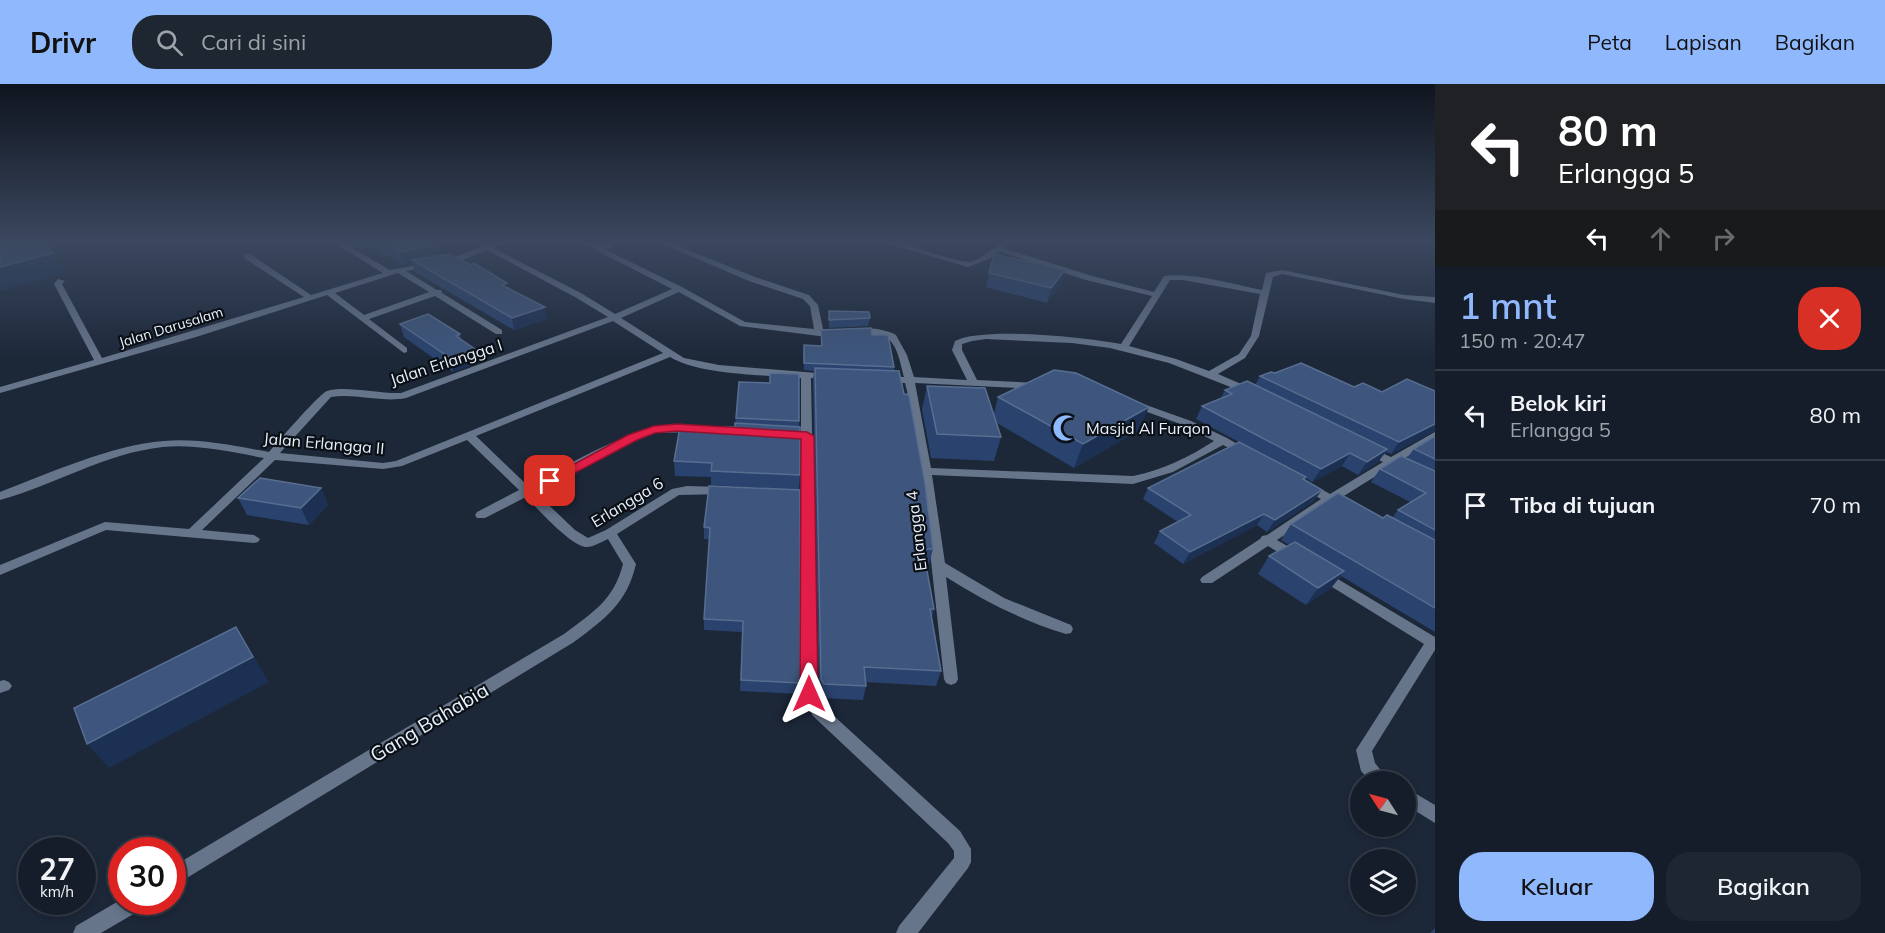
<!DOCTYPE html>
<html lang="id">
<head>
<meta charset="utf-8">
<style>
	body { margin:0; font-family:Mulish,sans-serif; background:#1e2632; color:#f1f3f6; height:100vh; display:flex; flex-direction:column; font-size:22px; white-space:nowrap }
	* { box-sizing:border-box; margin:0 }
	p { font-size:20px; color:#9da2a8 }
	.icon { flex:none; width:33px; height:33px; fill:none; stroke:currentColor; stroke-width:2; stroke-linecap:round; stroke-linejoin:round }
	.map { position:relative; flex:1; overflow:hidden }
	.drawer { display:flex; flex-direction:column; background:#151d2a; width:450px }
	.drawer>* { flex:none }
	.hud { background:#202124; color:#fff; overflow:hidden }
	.needle { width:39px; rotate:306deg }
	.buttons { position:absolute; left:1350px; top:687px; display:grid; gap:12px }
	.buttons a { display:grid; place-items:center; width:66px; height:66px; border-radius:50%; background:#151d2a; box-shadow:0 3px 9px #0003,0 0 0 2px #343b47; font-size:30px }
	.speed { position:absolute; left:18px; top:753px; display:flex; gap:12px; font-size:30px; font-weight:700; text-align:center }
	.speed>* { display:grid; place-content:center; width:78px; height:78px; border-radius:50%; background:#151d2a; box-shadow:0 3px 9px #0003,0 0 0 2px #343b47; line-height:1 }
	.speed small { font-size:15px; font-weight:400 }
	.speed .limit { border:9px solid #d22; background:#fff; color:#111 }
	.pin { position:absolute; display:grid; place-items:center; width:51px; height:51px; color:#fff; margin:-26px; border-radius:12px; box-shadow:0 3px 9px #0006 }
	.me { position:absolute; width:66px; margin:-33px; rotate:0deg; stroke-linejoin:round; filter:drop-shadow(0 0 4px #0008) }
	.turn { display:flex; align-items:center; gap:21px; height:126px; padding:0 24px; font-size:27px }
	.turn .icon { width:78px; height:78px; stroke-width:2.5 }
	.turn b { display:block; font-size:42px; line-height:51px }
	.lanes { display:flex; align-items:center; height:57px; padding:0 24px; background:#0003; justify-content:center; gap:30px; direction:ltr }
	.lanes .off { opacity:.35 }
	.round { display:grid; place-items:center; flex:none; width:63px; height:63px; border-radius:24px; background:#1e2632 }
	.head { display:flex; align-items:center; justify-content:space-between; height:102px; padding:0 24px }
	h1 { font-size:36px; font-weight:600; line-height:45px; color:#8fb8fd }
	.primary-button { display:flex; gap:12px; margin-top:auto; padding:12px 24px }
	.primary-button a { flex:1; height:69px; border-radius:24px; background:#8fb8fd; color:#111; font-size:24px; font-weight:600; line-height:69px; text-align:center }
	.primary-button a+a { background:#1e2632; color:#f1f3f6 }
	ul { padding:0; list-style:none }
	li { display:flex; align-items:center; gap:18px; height:90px; padding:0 24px; border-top:2px solid #343b47 }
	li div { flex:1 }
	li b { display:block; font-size:22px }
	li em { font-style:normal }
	header { display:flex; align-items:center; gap:36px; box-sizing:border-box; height:84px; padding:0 30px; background:#8fb8fd; color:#111 }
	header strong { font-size:28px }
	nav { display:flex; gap:33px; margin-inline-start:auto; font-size:21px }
	.search { width:420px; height:54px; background:#1e2632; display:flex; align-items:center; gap:15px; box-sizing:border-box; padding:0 21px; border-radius:24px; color:#9da2a8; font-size:22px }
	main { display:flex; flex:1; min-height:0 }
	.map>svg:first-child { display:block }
</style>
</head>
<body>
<header>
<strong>Drivr</strong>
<div class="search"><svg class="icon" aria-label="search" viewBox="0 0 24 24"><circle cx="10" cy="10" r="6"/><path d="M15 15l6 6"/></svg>Cari di sini</div>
<nav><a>Peta</a><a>Lapisan</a><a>Bagikan</a></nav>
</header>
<main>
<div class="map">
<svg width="1435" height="849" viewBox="0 0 1435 849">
	<rect width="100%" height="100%" fill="#1c2738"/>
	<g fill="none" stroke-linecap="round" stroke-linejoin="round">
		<!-- minor -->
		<g fill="#67758b" fill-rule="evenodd">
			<polygon points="0,158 8,158 0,161"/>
			<path d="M 333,158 L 342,158 L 390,186 L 450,175 L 481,163 L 472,158 L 481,158 L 487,161 L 496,158 L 506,158 L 493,164 L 581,209 L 615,230 L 672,205 L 580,158 L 590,158 L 600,163 L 611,158 L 621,158 L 606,166 L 682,203 L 745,238 L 814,245 L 810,222 L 803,215 L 749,197 L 658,158 L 668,158 L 755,193 L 809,211 L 818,221 L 823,245 L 840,247 L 840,251 L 819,252 L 740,242 L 679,208 L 621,234 L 684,274 L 719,281 L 829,290 L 834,293 L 829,296 L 811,294 L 817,610 L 823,622 L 960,747 L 971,765 L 971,778 L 968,784 L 918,849 L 896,849 L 899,842 L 954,774 L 954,767 L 948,759 L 813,632 L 801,610 L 801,294 C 766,291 699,291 670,273 L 476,352 L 528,402 C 576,378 644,332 698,343 L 699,345 L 694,348 L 655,349 L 637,355 L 535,408 L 575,446 L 588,454 L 606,446 L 672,405 L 687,402 L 723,403 L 727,404 L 729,407 L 727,410 L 679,411 L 617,450 L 636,480 C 627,519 605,535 574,558 L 172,803 L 172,783 L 564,550 C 592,529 614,516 623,480 L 608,455 C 601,458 592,464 585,463 C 569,460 538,425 526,413 L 485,434 L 477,434 L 475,431 L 477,428 L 519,406 L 467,356 L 402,382 L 383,385 L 275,376 L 202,446 L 254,451 L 260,455 L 258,458 L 254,459 L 106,446 L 0,491 L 0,481 L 105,438 L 189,445 L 264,374 C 231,368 196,360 163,363 C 105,369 55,401 0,416 L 0,408 C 50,389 111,361 164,357 C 199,354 235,362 269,368 C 278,358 319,310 327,307 C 344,301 380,310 401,309 L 608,233 L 575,213 L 487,166 L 455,179 L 406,187 L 437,206 L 441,206 L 442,209 L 502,246 L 502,250 L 496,250 L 435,212 L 369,235 L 407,264 L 407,268 L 404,269 L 327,211 L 196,253 L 0,309 L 0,303 L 94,276 L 54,200 L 58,195 L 65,197 L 62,200 L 102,274 L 304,213 L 244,174 L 244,170 L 250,170 L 311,211 L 383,189 ZM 398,189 L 429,208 L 364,231 L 335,209 ZM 613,237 L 663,269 L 396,377 L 383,379 L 280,369 L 331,313 C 356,309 381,319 406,314 Z"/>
			<path d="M 884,158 L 896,158 C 907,161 961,179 969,178 C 985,175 994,158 1011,158 L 1003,164 L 1092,192 L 1154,208 L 1164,192 C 1193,188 1232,200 1262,206 L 1266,189 L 1282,186 L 1404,211 L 1435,213 L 1435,219 L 1404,215 L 1282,190 L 1273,193 L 1259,252 L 1245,274 L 1218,290 L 1255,306 L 1255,310 L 1251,311 L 1169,279 L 1110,264 L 1072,259 L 986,255 L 972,257 L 962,260 L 962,266 L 977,296 L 1039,299 L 1044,302 L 1039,305 L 915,299 L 931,384 L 1133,392 C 1163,386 1189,373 1214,357 L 1183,341 L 1128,321 L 1128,317 L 1132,316 L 1191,337 L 1227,354 L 1251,368 L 1249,370 L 1241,370 L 1223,361 L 1173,388 L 1133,400 L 932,391 L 945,479 L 1004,514 L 1071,541 L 1073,545 L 1071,549 L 1066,550 C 1023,537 984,517 946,493 L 958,595 L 956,599 L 951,601 L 946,599 L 944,595 L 924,413 L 907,307 L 905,299 L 885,298 L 880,295 L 885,292 L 904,293 C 900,279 898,261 886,253 L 857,251 L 853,248 C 863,241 885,245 896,251 L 907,271 L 914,293 L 967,296 L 952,266 L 955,257 C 984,242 1087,254 1121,260 L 1152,212 L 1086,196 L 999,167 L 989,175 L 968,183 ZM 1170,196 L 1183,196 L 1260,210 L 1251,252 L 1239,270 L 1209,287 L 1176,275 L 1129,262 Z"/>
			<polygon points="1435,348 1435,356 1400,377 1410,384 1408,386 1404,387 1392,382 1339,415 1349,422 1347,425 1339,425 1331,420 1277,456 1299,469 1300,472 1299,475 1289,475 1268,462 1212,499 1202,499 1200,496 1202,493 1260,455 1262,452 1267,451 1321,415 1301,404 1299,401 1301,398 1309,398 1330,410 1383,378 1365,369 1364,367 1365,365 1373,365 1391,373"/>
			<polygon points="1321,485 1435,553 1435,566 1372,667 1375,679 1390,698 1371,698 1361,687 1356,666 1424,560 1316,493 1314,490 1316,487"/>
			<polygon points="4,596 9,598 12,602 9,606 0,609 0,597"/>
			<polygon points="1406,704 1435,721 1435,739 1406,721"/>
			<polygon points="122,815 122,818 144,818 142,825 101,849 73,849 76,842"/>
		</g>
	</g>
	<!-- wall -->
	<g fill="#29436e">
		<polygon points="347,158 369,158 363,167"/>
		<polygon points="373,158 430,158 439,172 508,204 547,235 514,246 415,188 413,180 404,181 375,165"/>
		<polygon points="994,170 1065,186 1061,200 1047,219 986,203"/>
		<polygon points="829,227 870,234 868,242 829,244"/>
		<polygon points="400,240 460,250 461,255 475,265 478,278 453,288 404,253"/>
		<polygon points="821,246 872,251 894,283 894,287 933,465 929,480 925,480 934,525 932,533 941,587 936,602 865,598 866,602 863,616 822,614 819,609 813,297 814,287 804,286 803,269 804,261 821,262"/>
		<polygon points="1275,289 1382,308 1435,307 1435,347 1391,370 1386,368 1378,378 1358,391 1342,382 1312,398 1306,394 1305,395 1314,417 1267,448 1257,441 1183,480 1154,459 1160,447 1178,438 1143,415 1148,404 1239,358 1196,335 1202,322 1221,314 1225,306 1255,301 1260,292"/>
		<polygon points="739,298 799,337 800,391 799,406 711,401 711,393 675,392 674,377 735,343"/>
		<polygon points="927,302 994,329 998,313 1139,346 1074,384 997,339 1001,353 994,377 931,374 922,325"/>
		<polygon points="1435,352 1435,548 1341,492 1331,504 1306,521 1258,490 1269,472 1289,461 1281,456 1291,440 1392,434 1398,426 1410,418 1371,398 1380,385 1406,375 1414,365"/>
		<polygon points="709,402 800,599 799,610 740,607 742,548 704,546 704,535 710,455 704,455 704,443"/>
		<polygon points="321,404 328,421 309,441 247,431 238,414"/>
		<polygon points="1435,844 1435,849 1430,849"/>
	</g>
	<!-- shaded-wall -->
	<g fill="#1b3052">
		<polygon points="362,158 369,158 363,167 361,160"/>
		<polygon points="436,161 439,175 412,176 413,180 404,181 400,168"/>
		<polygon points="53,169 65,189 0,207 0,183"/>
		<polygon points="1065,186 1061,200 1047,219 1051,204"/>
		<polygon points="545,223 547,235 514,246 512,234"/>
		<polygon points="475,265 478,278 453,288 450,274"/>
		<polygon points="1149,323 1139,346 1074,384 1083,360"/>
		<polygon points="1435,340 1435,347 1391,370 1399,358"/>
		<polygon points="1387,365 1378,378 1358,391 1367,378"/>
		<polygon points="1350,369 1342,382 1312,398 1321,385"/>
		<polygon points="321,404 328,421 309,441 301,424"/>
		<polygon points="1322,406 1314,417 1267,448 1275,436"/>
		<polygon points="1264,430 1257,441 1183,480 1190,468"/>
		<polygon points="1344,487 1331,504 1306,521 1318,504"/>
		<polygon points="236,543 269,598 109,684 87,660"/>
	</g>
	<!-- building -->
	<g fill="#3e567d" stroke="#586e91" stroke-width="1.5">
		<polygon points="6,158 43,158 53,169 0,183 0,159"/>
		<polygon points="383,158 430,158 436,161 400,168"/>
		<polygon points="450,170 470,181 474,179 507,199 502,201 545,223 512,234 412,176"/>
		<polygon points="994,170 1065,186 1051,204 989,189"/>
		<polygon points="829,227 869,228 870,234 829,236"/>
		<polygon points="428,230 460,250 456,252 475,265 450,274 400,240"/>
		<polygon points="871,244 872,251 888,251 894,283 804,279 804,261 822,262 821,246"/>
		<polygon points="1301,279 1354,303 1363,299 1382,308 1407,295 1435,307 1435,340 1399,358 1260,292 1271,288 1275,289"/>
		<polygon points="815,284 899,287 904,310 909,311 925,399 933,465 923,465 934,525 930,525 941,587 864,583 866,602 824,600 821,595"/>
		<polygon points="1054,286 1076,289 1149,323 1083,360 998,313"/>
		<polygon points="770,289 799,290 799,337 736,334 739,298 770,299"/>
		<polygon points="1247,297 1387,365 1367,378 1350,369 1321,385 1202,322 1232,310 1225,306"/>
		<polygon points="927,302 985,304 1001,353 937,350"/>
		<polygon points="735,339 800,343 800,391 711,387 712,379 674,377 680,343 735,343"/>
		<polygon points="1435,352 1435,375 1414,365"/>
		<polygon points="1239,358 1306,393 1303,395 1322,406 1275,436 1264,430 1190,468 1160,447 1191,431 1148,404"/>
		<polygon points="1401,372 1435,387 1435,446 1398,426 1426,409 1380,385"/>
		<polygon points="260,394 321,404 301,424 238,414"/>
		<polygon points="709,402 800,406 800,599 741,596 743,537 704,535 710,444 704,443"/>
		<polygon points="1338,409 1383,434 1387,431 1435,456 1435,524 1291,440"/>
		<polygon points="1295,458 1344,487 1318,504 1269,472"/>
		<polygon points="236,543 253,573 87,660 74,624"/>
	</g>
	<!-- sky -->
	<linearGradient id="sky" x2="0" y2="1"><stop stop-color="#0f151f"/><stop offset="0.57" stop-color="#3a475e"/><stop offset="1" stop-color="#3a475e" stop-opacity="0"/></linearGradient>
	<rect width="1435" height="277" fill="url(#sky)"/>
	<!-- route -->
	<polygon fill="#e11d48" stroke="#92132f" stroke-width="1.5" points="677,340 807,348 814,352 818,610 815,615 809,617 803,615 800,610 801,355 677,347 655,349 637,356 554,400 545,400 543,397 628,351 654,342"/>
	<!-- icons -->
	<defs>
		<symbol id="mosque-bare" viewBox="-9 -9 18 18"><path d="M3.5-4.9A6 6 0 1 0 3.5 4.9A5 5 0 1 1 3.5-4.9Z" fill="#8fb8fd" stroke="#0b1017" stroke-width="2.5" paint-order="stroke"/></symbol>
	</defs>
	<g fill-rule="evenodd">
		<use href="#mosque-bare" x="1047" y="325" width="38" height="38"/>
	</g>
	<g text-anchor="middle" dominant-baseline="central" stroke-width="4.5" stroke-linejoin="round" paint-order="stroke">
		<!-- far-street labels -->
		<g font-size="14" fill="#e8f0fb" stroke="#0b1017">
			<text transform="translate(171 243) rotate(-17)">Jalan Darusalam</text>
		</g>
		<!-- street labels -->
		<g font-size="16" fill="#e8f0fb" stroke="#0b1017">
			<text transform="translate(446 278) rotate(-18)">Jalan Erlangga I</text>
			<text transform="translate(324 359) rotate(5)">Jalan Erlangga II</text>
			<text transform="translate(627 418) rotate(-31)">Erlangga 6</text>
			<text transform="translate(916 447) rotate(-97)">Erlangga 4</text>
		</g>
		<!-- poi labels -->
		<g font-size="16" fill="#e8f0fb" stroke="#0b1017" text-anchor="start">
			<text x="1086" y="344">Masjid Al Furqon</text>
		</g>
		<!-- near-street labels -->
		<g font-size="20" fill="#e8f0fb" stroke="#0b1017">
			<text transform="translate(429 638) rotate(-31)">Gang Bahabia</text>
		</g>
	</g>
</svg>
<div class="buttons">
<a><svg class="needle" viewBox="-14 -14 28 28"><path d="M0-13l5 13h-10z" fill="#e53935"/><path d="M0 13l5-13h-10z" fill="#9da2a8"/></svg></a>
<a><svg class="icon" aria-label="layers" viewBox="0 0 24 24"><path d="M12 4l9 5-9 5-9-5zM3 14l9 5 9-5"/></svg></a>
</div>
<div class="speed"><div>27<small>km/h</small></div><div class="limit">30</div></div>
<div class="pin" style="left:550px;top:397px;background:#d93025"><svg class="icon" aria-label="arrive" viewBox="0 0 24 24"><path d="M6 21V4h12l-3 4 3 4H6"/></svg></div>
<svg class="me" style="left:809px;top:610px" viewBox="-20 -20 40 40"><path d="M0-17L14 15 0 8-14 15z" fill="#e11d48" stroke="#fff" stroke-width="4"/></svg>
</div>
<section class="drawer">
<div class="hud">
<div class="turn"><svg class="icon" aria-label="left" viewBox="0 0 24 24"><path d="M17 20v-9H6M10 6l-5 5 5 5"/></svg><div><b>80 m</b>Erlangga 5</div></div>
<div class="lanes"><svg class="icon" aria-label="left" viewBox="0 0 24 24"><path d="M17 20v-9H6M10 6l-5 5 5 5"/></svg><svg class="icon off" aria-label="ahead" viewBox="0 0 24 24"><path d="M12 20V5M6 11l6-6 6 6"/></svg><svg class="icon off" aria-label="right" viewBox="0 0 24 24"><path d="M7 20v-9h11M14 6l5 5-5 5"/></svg></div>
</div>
<div class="head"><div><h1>1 mnt</h1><p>150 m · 20:47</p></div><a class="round" style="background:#d93025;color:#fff"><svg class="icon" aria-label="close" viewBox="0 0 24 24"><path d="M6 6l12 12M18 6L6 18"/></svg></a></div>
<ul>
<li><svg class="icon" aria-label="left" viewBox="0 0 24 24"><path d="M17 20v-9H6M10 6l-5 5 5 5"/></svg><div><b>Belok kiri</b><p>Erlangga 5</p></div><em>80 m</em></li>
<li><svg class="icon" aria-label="arrive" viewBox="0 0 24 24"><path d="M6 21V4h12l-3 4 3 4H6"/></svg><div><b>Tiba di tujuan</b></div><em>70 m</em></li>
</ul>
<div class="primary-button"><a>Keluar</a><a>Bagikan</a></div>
</section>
</main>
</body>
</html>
